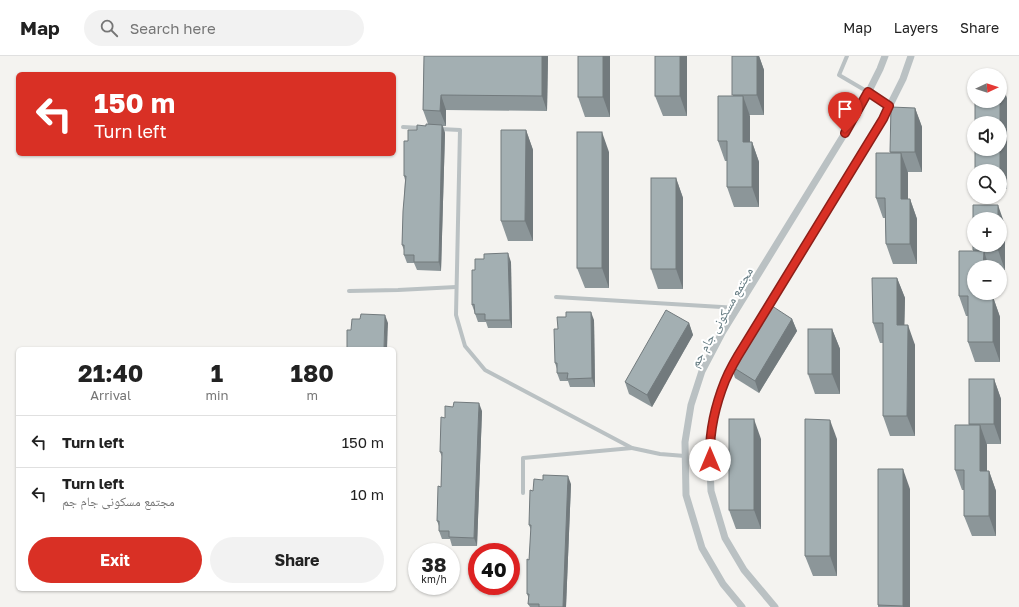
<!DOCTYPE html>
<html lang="en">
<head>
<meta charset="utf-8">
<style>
	body { margin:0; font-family:"Golos Text","Noto Naskh Arabic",sans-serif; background:#f2f2f2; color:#222; height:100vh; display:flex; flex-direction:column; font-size:15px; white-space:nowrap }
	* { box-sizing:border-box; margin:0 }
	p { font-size:13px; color:#767676 }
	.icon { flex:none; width:22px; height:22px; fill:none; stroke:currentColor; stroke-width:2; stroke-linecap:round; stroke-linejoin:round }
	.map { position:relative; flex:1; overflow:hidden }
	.side { position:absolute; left:16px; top:291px; width:380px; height:244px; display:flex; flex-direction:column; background:#fff; border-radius:6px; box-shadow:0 1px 3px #0004 }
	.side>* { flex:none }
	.banner { position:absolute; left:16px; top:16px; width:380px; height:84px; border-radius:6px; box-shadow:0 1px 3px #0004; background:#d93025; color:#fff; overflow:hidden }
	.needle { width:26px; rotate:86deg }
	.buttons { position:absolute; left:967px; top:12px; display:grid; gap:8px }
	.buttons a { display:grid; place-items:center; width:40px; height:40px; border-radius:50%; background:#fff; box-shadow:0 1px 3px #0004; font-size:20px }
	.speed { position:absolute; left:408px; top:487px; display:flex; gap:8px; font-size:20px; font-weight:700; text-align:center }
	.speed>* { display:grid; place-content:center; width:52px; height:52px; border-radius:50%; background:#fff; box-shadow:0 1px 3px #0004; line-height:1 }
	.speed small { font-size:10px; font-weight:400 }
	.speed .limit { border:6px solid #d22; background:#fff; color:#111 }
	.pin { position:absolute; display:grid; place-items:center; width:34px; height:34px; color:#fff; margin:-41px -17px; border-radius:50% 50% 50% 0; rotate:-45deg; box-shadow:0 0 4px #0007 }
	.pin .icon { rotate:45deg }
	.me { position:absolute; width:44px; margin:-22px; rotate:0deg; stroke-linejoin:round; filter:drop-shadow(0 0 3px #0008) }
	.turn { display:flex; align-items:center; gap:14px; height:84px; padding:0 12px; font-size:18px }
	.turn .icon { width:52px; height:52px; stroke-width:2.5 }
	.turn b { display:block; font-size:28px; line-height:34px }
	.eta { display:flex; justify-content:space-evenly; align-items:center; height:68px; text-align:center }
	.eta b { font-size:24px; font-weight:700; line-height:28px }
	.button { display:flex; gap:8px; margin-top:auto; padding:8px 12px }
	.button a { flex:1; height:46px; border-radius:24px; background:#d93025; color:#fff; font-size:16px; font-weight:700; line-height:46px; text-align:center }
	.button a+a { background:#f2f2f2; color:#222 }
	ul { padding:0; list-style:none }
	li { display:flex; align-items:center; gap:12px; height:52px; padding:0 12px; border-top:1px solid #e0e0e0 }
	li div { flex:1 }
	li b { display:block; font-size:15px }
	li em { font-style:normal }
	header { display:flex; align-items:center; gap:24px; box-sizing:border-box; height:56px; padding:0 20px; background:#fff; border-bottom:1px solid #e0e0e0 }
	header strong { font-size:19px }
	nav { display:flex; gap:22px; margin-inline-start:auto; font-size:14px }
	.search { width:280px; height:36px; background:#f2f2f2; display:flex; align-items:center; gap:10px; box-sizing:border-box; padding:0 14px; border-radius:22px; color:#767676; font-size:15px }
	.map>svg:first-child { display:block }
</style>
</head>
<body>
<header>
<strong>Map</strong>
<div class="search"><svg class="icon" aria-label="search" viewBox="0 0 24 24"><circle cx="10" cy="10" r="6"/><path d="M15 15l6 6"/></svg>Search here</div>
<nav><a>Map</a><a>Layers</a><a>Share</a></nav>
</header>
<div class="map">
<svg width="1019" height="551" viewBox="0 0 1019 551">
	<rect width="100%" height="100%" fill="#f4f3f0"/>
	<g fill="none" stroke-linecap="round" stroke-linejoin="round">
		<!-- minor -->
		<g stroke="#bac1c3" stroke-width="4">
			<polyline points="847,0 839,19 868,36"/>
			<polyline points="403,71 421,72"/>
			<polyline points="440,73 460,74 456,259 465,290 485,314 632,392 660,398 685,400"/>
			<polyline points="349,235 398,234 456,231"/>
			<polyline points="556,241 738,252"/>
			<polyline points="523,437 523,402 632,392"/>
		</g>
		<!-- tertiary -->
		<g stroke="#bac1c3" stroke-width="7">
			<polyline points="868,36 889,50"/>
			<polyline points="764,256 883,63 903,23 911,0"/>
			<polyline points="736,304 725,324 715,355 709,388 711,435 725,482 744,514 775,551"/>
			<polyline points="742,551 723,528 702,492 686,439 685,386 691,349 702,315 722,277 861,51 880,13 885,0"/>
		</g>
	</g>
	<!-- wall -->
	<g fill="#8c9699">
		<polygon points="424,0 548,0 547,55 446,54 446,70 443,70 445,77 441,215 417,214 414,207 407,207 404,199 404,194 402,189 405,124 404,120 408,85 417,74 428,68 423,54"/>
		<polygon points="578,0 610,0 610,61 585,61 578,41"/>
		<polygon points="687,0 687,60 663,60 655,40"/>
		<polygon points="732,0 759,0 764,14 764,59 749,59 750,86 752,86 759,106 759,151 734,151 727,131 727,105 725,105 718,85 733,40"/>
		<polygon points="1007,42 1007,133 1000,133 1000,115 976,115 975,113"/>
		<polygon points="915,52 922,71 922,116 908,116 908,143 910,143 917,163 917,208 893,208 886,188 885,162 883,162 876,142 890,97"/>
		<polygon points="526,74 533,94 533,185 508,185 501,165"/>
		<polygon points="609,96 609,232 585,232 577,212"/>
		<polygon points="676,122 683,142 683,233 658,233 651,213"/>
		<polygon points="1005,169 1005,214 1000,214 1000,211 974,211 974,237 991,237 991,241 993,241 1000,261 1000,306 975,306 968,286 968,260 966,260 959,240 973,195 973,194"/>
		<polygon points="511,206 512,272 488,272 486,266 478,266 472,249 475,214"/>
		<polygon points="897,222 905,242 904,269 915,289 915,380 890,380 883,360 883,287 880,287 873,267"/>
		<polygon points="792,263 797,275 759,337 735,322 731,310"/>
		<polygon points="594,264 595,331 570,331 568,325 560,325 557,317 557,313 555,307 558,273"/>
		<polygon points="689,267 693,279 652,351 629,338 625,326"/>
		<polygon points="832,273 840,293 840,338 815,338 808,318"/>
		<polygon points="994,323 1001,343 1001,388 987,388 987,415 989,415 996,435 996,480 972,480 964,460 964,434 962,434 955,414 969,368"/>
		<polygon points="482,355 477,490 452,490 450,483 442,483 439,475 439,470 437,465 441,431 442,401 440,396 445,362"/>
		<polygon points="761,383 761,473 736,473 729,454"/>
		<polygon points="837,383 837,520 813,520 805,500"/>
		<polygon points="571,428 566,551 530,551 528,548 529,543 527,538 531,474 529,469 533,435"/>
		<polygon points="910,433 910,551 878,551 878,549"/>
	</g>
	<!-- shaded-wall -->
	<g fill="#727a7d">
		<polygon points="542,0 548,0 547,55 542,40"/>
		<polygon points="603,0 610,0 610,61 603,41"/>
		<polygon points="680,0 687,0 687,60 680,40"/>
		<polygon points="757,0 759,0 764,14 764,59 757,39"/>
		<polygon points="1000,22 1007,42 1007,133 1000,113"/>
		<polygon points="441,39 446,54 446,70 440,55"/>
		<polygon points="743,40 750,60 750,106 743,86"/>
		<polygon points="915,52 922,71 922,116 915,96"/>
		<polygon points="442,69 445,77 441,215 439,206"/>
		<polygon points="526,74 533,94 533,185 525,165"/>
		<polygon points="602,76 609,96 609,232 602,212"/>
		<polygon points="752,86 759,106 759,151 752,131"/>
		<polygon points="901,97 908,117 908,163 901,143"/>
		<polygon points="676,122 683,142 683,233 676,213"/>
		<polygon points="910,143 917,163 917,208 910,188"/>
		<polygon points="998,149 1005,169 1005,214 998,194 998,189 1000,189 1000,163 998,163"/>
		<polygon points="984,195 989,211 983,211"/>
		<polygon points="508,197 511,206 512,272 510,264"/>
		<polygon points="897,222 905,242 904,289 897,269"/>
		<polygon points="983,237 991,237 991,261 983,241"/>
		<polygon points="993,241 1000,261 1000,306 993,286"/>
		<polygon points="591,256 594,264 595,331 592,322"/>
		<polygon points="385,259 388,267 387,293 384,293"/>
		<polygon points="792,263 797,275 759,337 755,325"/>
		<polygon points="689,267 693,279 652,351 647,339"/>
		<polygon points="908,269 915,289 915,380 907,360"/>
		<polygon points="832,273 840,293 840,338 832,318"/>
		<polygon points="994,323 1001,343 1001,388 994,368"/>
		<polygon points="479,347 482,355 477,490 474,482"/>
		<polygon points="754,363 761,383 761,473 754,454"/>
		<polygon points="830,364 837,383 837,520 830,500"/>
		<polygon points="980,369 987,389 987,435 980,415"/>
		<polygon points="903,413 910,433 910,551 903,551"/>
		<polygon points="989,415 996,435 996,480 989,460"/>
		<polygon points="568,420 571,428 566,551 563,551"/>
	</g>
	<!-- building -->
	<g fill="#a3afb2" stroke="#727a7d">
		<polygon points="424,0 542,0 542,40 441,39 440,55 423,54"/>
		<rect x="578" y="0" width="25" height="41"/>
		<rect x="655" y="0" width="25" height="40"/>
		<rect x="732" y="0" width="25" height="39"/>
		<polygon points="718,40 743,40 743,86 752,86 752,131 727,131 727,85 718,85"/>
		<rect x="975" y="45" width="25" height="22"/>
		<polygon points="891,51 915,52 915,96 890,96"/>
		<polygon points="1000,67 1000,113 975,113 975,93 1000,93"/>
		<polygon points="426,68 442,69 439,206 414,206 414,199 404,199 404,189 402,189 403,155 406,120 404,120 404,85 408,85 408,74 417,74 417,69 426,70"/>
		<polygon points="501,74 526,74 525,165 501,165"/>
		<rect x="577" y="76" width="25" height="136"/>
		<polygon points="876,97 901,97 901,143 910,143 910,188 886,188 885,142 876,142"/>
		<rect x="651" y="122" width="25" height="91"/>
		<polygon points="973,149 998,149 998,163 974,163 974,189 998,189 998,194 973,194"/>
		<polygon points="959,195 984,195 983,211 974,211 974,237 983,237 983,241 993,241 993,286 968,286 968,240 959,240"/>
		<polygon points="508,197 510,264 485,264 485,258 475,258 474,248 472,249 472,214 475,214 475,203 484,203 484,198"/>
		<polygon points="872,222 897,222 897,269 908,269 907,360 883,360 883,267 873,267"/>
		<polygon points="769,248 792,263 755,325 731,310"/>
		<polygon points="666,254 689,267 647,339 625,326"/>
		<polygon points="566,256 591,256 592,322 567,323 568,317 557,317 557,307 555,307 554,273 558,273 557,261 566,261"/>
		<polygon points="361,258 385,259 384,293 347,293 347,274 351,274 352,263 360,263"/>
		<rect x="808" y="273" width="24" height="45"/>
		<rect x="969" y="323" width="25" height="45"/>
		<polygon points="454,346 479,347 474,482 449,481 449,475 439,475 439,465 437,465 438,430 441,431 442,396 440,396 441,361 445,362 445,350 453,351"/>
		<rect x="729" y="363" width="25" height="91"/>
		<polygon points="805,363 830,364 830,500 805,500"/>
		<polygon points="955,369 980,369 980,415 989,415 989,460 964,460 964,414 955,414"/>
		<polygon points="878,413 903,413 903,550 878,549"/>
		<polygon points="543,419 568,420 563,551 539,551 539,548 528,548 529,538 527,538 527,503 529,504 531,469 529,469 530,434 533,435 534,423 543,424"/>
	</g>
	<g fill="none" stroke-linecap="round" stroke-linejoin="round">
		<defs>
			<path id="route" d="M 710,404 C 709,377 715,350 725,325 C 730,313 737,301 744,290 L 883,63 L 889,50 L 868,36 L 845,77"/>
		</defs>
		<!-- route casing -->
		<use href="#route" stroke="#8d1f18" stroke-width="10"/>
		<!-- route -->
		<use href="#route" stroke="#d93025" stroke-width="7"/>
	</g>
	<g text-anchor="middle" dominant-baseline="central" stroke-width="4" stroke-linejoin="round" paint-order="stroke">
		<!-- street labels -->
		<g font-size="13" fill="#637a81" stroke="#fff">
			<text transform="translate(721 261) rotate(-60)">مجتمع مسکونی جام جم</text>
		</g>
	</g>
</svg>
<div class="buttons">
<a><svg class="needle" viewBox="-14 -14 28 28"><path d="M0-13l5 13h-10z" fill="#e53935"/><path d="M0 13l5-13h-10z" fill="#767676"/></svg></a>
<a><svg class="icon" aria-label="sound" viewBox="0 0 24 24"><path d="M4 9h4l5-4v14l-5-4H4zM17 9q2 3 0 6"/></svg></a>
<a><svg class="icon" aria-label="search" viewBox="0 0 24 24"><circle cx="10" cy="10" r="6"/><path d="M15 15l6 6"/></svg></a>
<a>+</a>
<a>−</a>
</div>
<div class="speed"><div>38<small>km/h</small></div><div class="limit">40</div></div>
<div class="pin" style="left:845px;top:77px;background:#d93025"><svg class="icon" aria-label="arrive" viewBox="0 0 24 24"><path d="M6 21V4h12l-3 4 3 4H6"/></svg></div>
<svg class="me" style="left:710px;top:404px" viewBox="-20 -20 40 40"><circle r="19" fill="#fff"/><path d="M0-13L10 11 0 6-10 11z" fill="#d93025"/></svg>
<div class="banner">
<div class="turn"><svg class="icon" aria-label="left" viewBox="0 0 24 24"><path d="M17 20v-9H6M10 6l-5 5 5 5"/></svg><div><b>150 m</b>Turn left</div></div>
</div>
<section class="side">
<div class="eta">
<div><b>21:40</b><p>Arrival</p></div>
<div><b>1</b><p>min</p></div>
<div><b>180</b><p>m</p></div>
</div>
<ul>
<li><svg class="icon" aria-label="left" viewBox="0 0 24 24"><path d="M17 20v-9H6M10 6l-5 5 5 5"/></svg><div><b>Turn left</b></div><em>150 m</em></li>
<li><svg class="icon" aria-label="left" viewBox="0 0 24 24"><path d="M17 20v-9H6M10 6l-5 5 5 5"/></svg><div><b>Turn left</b><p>مجتمع مسکونی جام جم</p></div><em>10 m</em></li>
</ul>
<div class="button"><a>Exit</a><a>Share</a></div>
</section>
</div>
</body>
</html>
